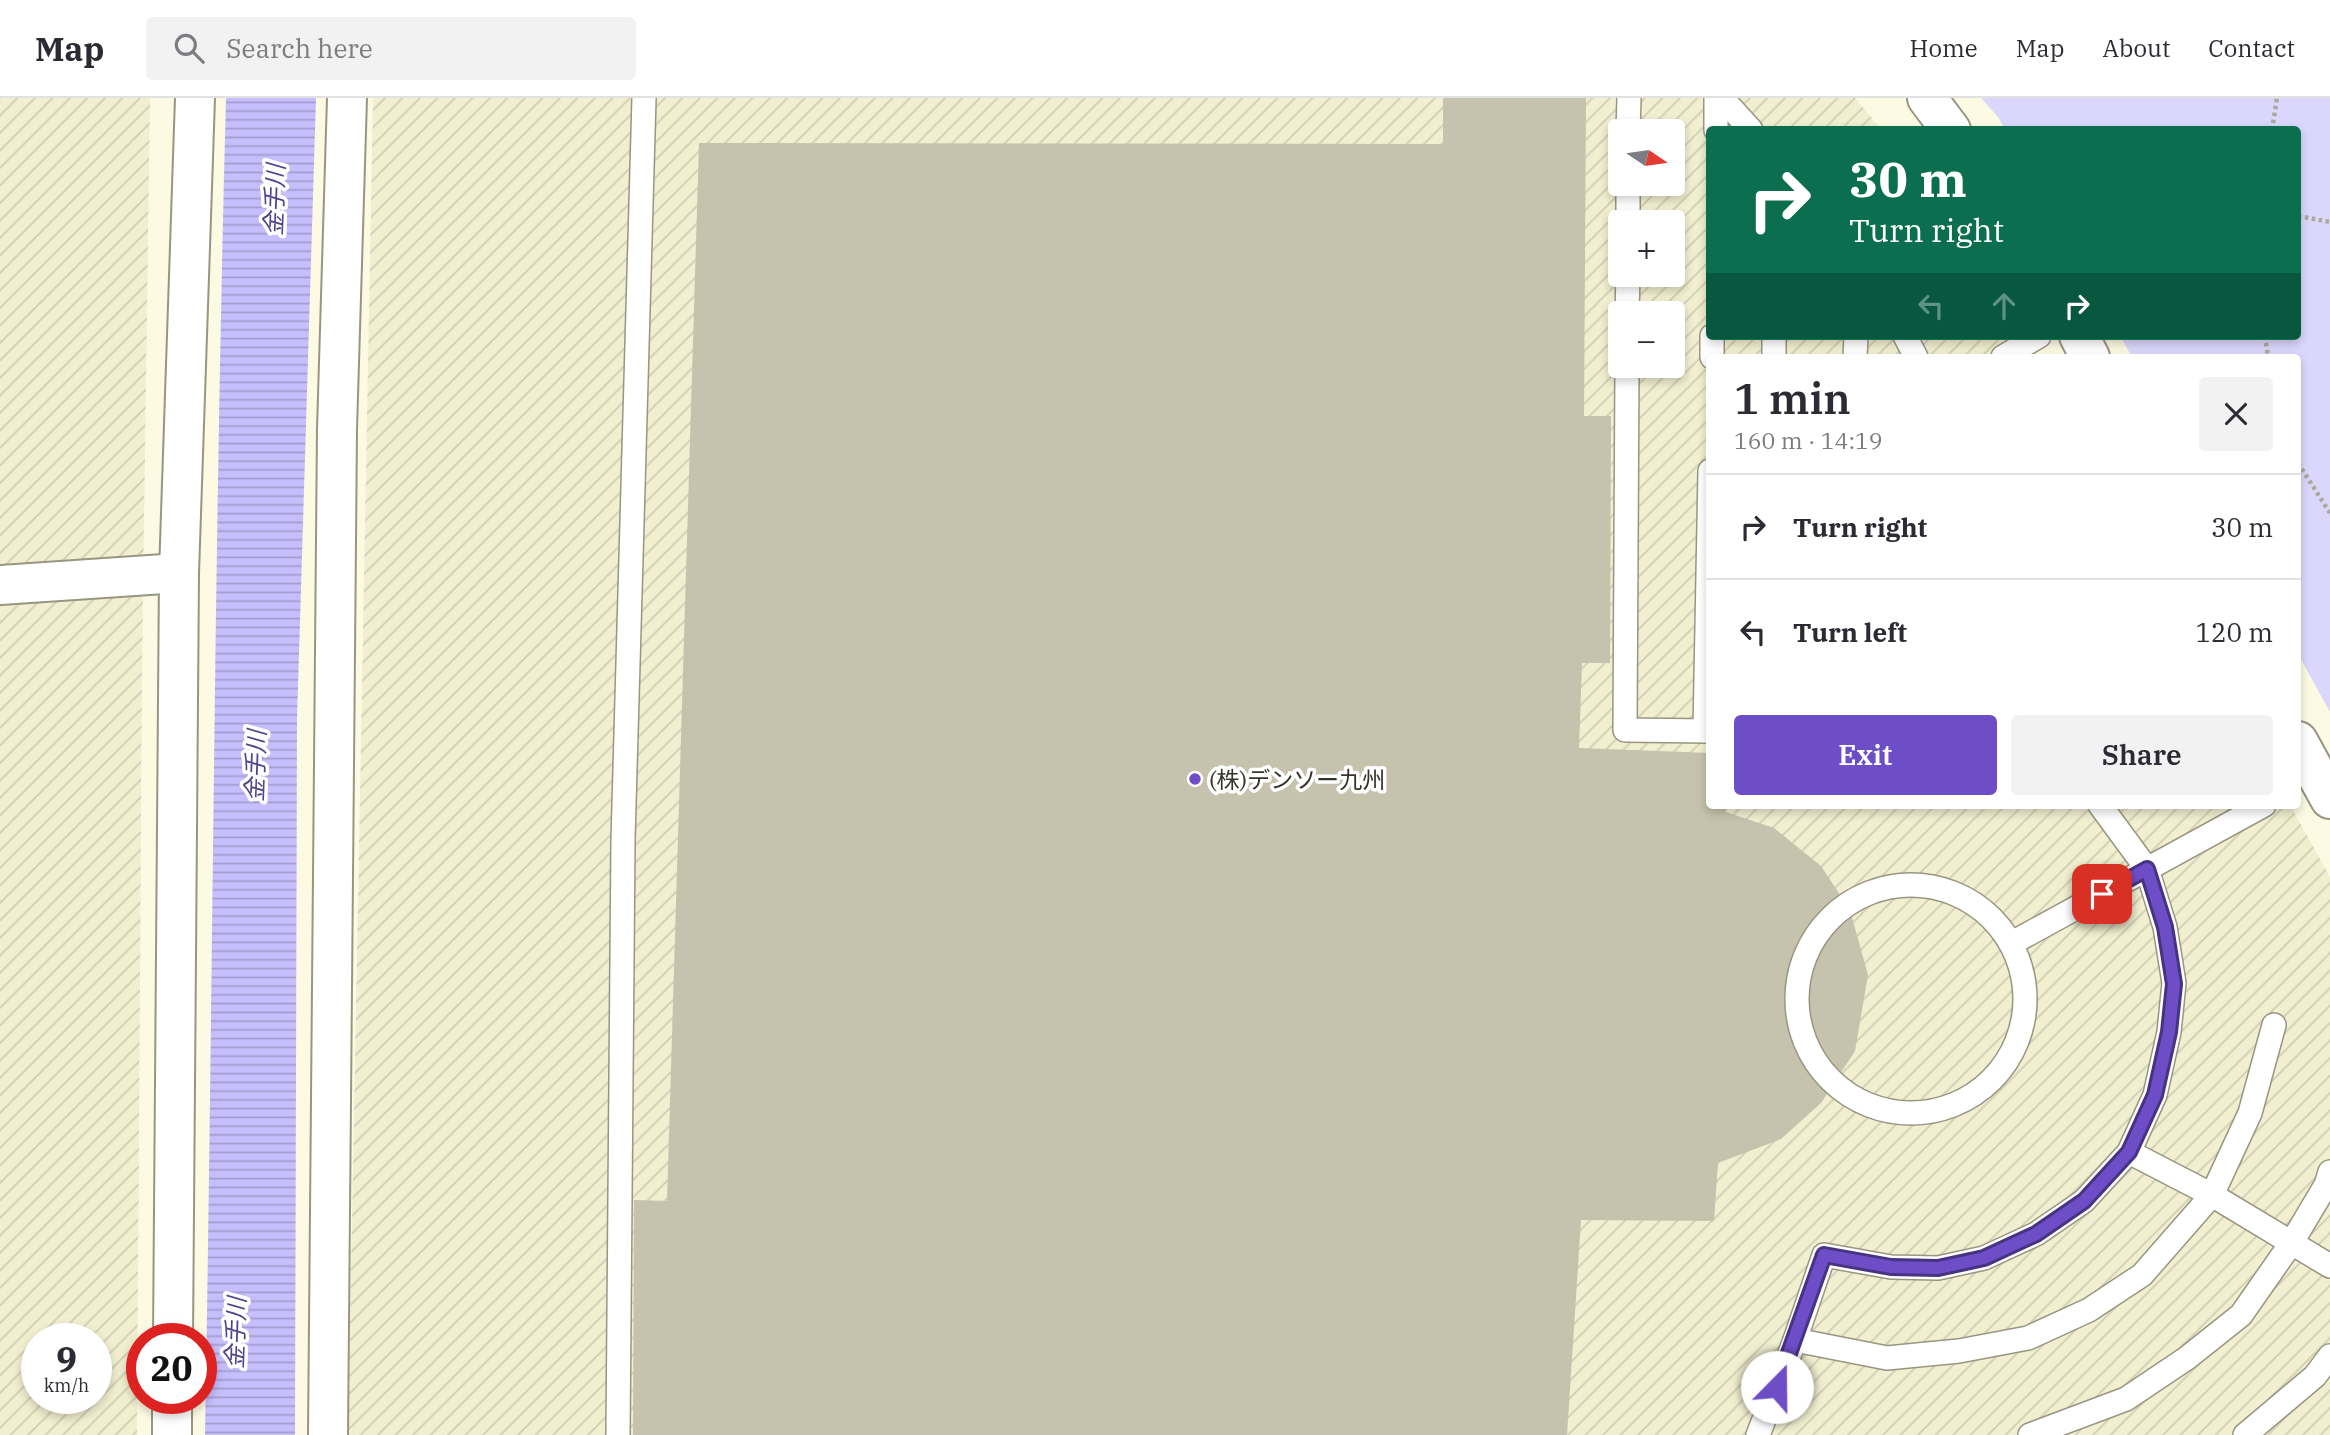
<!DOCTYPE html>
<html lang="en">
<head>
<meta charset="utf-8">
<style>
	body { margin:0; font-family:"IBM Plex Serif","Noto Sans JP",serif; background:#f2f2f3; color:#2b2b33; height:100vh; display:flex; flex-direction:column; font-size:26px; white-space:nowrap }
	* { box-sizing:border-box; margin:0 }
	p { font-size:23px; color:#7c7c81 }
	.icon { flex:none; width:38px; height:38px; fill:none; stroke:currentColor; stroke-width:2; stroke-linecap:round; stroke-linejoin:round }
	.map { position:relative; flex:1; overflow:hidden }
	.panel { position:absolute; left:1706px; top:256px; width:595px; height:455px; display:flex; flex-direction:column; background:#fff; border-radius:7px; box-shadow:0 4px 10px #0003 }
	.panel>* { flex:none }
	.guide { position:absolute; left:1706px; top:28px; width:595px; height:214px; border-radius:7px; box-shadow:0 4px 10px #0003; background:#0b6e4f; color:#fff; overflow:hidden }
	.needle { width:46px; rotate:103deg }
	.controls { position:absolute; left:1608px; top:21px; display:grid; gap:14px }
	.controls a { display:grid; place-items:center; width:77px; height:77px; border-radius:7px; background:#fff; box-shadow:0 4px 10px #0003; font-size:35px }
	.speed { position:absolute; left:21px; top:1225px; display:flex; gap:14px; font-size:35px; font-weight:700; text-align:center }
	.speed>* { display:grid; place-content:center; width:91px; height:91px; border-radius:50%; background:#fff; box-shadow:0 4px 10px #0003; line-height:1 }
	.speed small { font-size:18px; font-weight:400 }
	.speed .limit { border:10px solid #d22; background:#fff; color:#111 }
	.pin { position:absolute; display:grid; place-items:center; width:60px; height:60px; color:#fff; margin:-30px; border-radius:14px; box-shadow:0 4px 10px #0006 }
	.me { position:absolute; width:77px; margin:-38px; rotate:22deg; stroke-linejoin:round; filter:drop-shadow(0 0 5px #0008) }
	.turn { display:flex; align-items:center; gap:24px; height:147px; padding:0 28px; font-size:32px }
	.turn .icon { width:91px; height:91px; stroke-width:2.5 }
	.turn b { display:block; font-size:49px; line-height:60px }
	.lanes { display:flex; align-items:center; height:66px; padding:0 28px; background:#0003; justify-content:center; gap:35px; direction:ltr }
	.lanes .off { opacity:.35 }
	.round { display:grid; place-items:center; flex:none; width:74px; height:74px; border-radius:7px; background:#f2f2f3 }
	.summary { display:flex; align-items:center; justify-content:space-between; height:119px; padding:0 28px }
	h1 { font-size:42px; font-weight:600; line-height:52px }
	.cta { display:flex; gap:14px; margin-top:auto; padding:14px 28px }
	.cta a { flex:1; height:80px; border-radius:7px; background:#6d4ec7; color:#fff; font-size:28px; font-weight:600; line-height:80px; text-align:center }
	.cta a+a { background:#f2f2f3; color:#2b2b33 }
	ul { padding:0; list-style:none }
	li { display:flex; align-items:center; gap:21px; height:105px; padding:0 28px; border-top:2px solid #e1e1e2 }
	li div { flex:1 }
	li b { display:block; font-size:26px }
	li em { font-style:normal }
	header { display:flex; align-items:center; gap:42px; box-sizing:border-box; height:98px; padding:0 35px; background:#fff; border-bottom:2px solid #e1e1e2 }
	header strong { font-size:33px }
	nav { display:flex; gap:38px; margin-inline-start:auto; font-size:24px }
	.search { width:490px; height:63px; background:#f2f2f3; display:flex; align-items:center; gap:18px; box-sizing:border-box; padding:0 24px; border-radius:7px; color:#7c7c81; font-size:26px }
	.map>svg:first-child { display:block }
</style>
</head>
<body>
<header>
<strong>Map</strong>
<div class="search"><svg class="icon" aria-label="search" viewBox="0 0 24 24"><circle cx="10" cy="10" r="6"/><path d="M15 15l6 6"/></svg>Search here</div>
<nav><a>Home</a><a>Map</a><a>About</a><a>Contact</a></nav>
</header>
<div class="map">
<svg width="2330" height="1337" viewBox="0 0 2330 1337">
	<defs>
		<pattern id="industrial-furrows" width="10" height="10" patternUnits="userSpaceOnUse" patternTransform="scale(1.75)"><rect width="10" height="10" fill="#f1efd0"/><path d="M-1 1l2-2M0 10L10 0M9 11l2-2" fill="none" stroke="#cfceb3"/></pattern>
		<pattern id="water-rules" width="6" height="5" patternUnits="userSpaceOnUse" patternTransform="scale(1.75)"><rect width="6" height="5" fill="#c7bffd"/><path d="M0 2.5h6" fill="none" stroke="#a29ccd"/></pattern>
	</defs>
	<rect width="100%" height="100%" fill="#fcfae3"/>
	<!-- industrial -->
	<g fill="url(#industrial-furrows)" fill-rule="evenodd">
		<path d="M 0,0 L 150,0 L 142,569 L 137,1337 L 0,1337 ZM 37,1241 L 96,1241 L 96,1300 L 37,1300 Z"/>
		<path d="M 373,0 L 1855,0 L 1881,31 L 1710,32 L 1710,238 L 2018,238 L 2032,259 L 1710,259 L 1710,707 L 2290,707 L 2330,779 L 2330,1337 L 348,1337 ZM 1620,33 L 1673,33 L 1673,86 L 1620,86 ZM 1620,124 L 1673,124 L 1673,177 L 1620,177 ZM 1620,215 L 1673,215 L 1673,268 L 1620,268 Z"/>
	</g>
	<!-- green -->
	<polygon fill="#dbd7fc" points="1981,0 2330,0 2330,614 2298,556 2298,259 2132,259 2120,238 2298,238 2298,32 2005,31 1998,19"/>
	<!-- water -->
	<path fill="url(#water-rules)" d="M 226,0 L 316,0 L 297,621 L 295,1337 L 205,1337 C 213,891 214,446 226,0 Z"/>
	<!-- building -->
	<polygon fill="#c5c3ad" points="1443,0 1586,0 1584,318 1611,318 1610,565 1582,565 1579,650 1710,655 1710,707 1727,707 1726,714 1774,730 1821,768 1850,812 1868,877 1855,953 1821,1005 1781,1041 1718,1065 1714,1123 1581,1122 1567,1337 633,1337 634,1102 667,1103 699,45 1443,46"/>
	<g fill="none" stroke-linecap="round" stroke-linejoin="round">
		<defs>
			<g id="service">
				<polyline points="1722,0 1751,32"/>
				<polyline points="1716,32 1716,0"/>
				<polyline points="1628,33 1629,0"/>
				<polyline points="1628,124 1628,86"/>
				<polyline points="1627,215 1628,177"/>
				<polyline points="1905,238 1916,259"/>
				<polyline points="1712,259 1712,238"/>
				<polyline points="1774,259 1774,238"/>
				<polyline points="1855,259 1856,238"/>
				<polyline points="2003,259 2039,238"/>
				<polyline points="1627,268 1625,632 1710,633"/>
				<polyline points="1705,633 1710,373"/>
				<circle cx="1911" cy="901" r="114"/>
				<polyline points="2012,845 2264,707"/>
				<polyline points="2129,1054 2212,1097 2330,1168"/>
				<polyline points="1795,1242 1887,1260 1959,1253 2028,1240 2089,1212 2142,1177 2212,1097 2250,1015 2274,927"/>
				<polyline points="618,1337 623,742 644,0"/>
				<polyline points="1758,1337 1795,1242 1824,1157 1891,1169 1938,1170 1984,1160 2036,1136 2084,1103 2129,1054 2155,997 2169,934 2174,885 2165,829 2147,771 2100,707"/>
				<polyline points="2030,1337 2126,1301 2187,1260 2241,1217 2292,1144 2326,1087 2330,1074"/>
				<polyline points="2245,1337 2315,1278 2330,1258"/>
			</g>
			<g id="minor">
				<polyline points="0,487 179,475"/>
				<polyline points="173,1241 179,475 195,0"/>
				<polyline points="172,1337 172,1300"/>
				<polyline points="328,1337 337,331 347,0"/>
			</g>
			<g id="tertiary">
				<polyline points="1927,0 1951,32"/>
				<polyline points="2079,238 2090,259"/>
				<polyline points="2298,643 2330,701"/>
			</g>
		</defs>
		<!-- service casing -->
		<use href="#service" stroke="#989681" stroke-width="26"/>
		<!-- minor casing -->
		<use href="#minor" stroke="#989681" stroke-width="42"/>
		<!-- tertiary casing -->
		<use href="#tertiary" stroke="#989681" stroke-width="42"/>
		<!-- path -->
		<g stroke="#aba998" stroke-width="4.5" stroke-dasharray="3.5 3.5" stroke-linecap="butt">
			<polyline points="2272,32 2277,0"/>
			<polyline points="2298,118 2330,124"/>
			<polyline points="2265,238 2268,259"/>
			<polyline points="2298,365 2330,415"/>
		</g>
		<!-- service -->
		<use href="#service" stroke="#fff" stroke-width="23"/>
		<!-- minor -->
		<use href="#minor" stroke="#fff" stroke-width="38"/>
		<!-- tertiary -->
		<use href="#tertiary" stroke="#fff" stroke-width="38"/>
	</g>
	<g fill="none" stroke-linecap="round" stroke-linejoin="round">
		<defs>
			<polyline id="route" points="1777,1289 1824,1157 1891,1169 1938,1170 1984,1160 2036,1136 2084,1103 2129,1054 2155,997 2169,934 2174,886 2165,829 2147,771 2102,796"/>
		</defs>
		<!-- route casing -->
		<use href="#route" stroke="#473381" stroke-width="18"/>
		<!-- route -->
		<use href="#route" stroke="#6d4ec7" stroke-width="12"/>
	</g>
	<!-- markers -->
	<circle fill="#6d4ec7" stroke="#fff" stroke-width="2.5" cx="1195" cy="681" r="7"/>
	<g text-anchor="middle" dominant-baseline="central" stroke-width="7" stroke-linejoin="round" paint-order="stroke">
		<!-- poi labels -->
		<g font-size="23" fill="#36352c" stroke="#fff" text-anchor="start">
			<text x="1209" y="681">(株)デンソー九州</text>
		</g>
		<!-- water labels -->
		<g font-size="24" font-style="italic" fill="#52438b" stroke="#fff">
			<text transform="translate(274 102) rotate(-88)">金手川</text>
			<text transform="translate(255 668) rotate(-88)">金手川</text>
			<text transform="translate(235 1235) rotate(-88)">金手川</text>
		</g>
	</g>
</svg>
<div class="controls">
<a><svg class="needle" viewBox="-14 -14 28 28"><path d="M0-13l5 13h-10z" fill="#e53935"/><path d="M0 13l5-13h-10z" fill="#7c7c81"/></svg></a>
<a>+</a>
<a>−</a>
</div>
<div class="speed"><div>9<small>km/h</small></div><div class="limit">20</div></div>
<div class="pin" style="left:2102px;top:796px;background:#d93025"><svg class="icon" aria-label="arrive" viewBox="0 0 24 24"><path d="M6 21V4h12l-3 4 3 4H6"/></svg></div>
<svg class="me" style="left:1777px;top:1289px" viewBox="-20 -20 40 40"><circle r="19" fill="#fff"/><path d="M0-13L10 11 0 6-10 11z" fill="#6d4ec7"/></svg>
<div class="guide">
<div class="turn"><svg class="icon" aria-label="right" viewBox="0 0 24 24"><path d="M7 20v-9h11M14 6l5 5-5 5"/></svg><div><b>30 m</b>Turn right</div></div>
<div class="lanes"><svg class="icon off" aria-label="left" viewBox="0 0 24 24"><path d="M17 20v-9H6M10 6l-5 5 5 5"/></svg><svg class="icon off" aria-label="ahead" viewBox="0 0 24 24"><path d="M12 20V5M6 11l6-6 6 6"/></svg><svg class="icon" aria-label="right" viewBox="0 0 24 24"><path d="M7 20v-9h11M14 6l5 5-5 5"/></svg></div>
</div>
<section class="panel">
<div class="summary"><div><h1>1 min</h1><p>160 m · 14:19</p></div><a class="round"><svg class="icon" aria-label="close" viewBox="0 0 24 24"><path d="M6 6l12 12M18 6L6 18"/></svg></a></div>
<ul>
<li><svg class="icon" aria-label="right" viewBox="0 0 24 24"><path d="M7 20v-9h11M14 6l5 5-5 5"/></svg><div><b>Turn right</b></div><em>30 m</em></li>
<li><svg class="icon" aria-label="left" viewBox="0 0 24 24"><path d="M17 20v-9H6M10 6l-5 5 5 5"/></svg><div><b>Turn left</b></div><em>120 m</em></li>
</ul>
<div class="cta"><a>Exit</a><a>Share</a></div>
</section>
</div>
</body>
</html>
